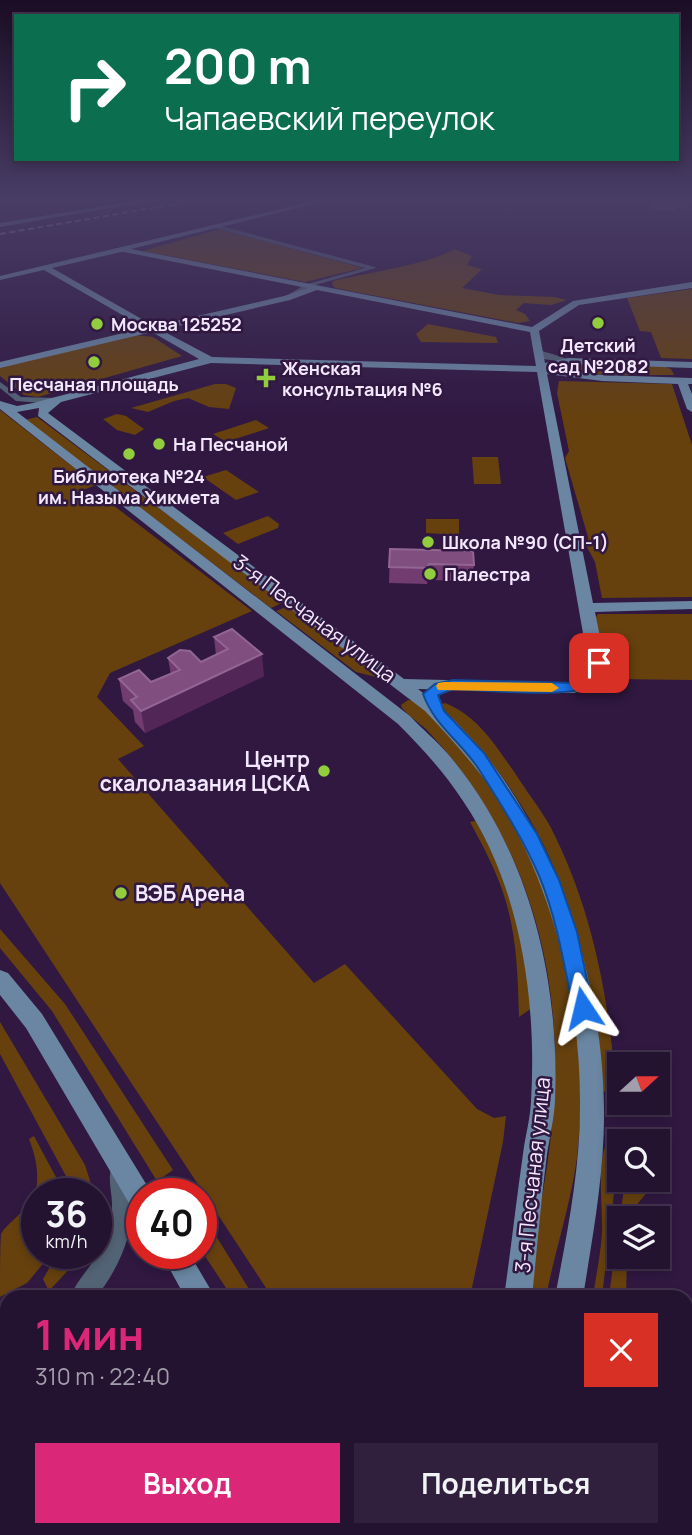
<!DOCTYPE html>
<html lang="ru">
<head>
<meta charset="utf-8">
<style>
	body { margin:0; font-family:Manrope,sans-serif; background:#30203d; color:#f1f3f6; height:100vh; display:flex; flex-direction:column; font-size:26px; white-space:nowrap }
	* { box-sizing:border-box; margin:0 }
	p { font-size:23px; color:#a39eab }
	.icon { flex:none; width:38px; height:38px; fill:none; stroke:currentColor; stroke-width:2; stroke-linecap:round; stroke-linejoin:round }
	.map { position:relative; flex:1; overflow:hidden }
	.sheet { position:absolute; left:0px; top:1290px; width:693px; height:247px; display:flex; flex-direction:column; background:#241231; border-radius:21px 21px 0 0; box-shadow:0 4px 10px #0003,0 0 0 2px #41324d }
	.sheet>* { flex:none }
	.guide { position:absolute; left:14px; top:14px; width:665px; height:147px; border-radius:0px; box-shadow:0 4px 10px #0003,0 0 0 2px #41324d; background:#0b6e4f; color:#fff; overflow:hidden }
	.needle { width:46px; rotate:69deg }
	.fabs { position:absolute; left:607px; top:1052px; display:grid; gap:14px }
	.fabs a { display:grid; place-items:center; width:63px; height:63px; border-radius:0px; background:#241231; box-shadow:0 4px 10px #0003,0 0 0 2px #41324d; font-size:35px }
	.speed { position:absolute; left:21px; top:1178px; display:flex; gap:14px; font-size:35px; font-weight:700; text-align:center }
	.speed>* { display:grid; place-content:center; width:91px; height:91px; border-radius:50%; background:#241231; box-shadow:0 4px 10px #0003,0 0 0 2px #41324d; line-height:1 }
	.speed small { font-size:18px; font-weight:400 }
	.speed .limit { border:10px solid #d22; background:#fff; color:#111 }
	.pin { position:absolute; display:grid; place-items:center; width:60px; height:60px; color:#fff; margin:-30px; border-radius:14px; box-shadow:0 4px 10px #0006 }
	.me { position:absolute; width:77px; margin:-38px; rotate:350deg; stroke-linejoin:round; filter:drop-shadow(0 0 5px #0008) }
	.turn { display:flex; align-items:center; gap:24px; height:147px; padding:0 35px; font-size:32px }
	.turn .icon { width:91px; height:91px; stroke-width:2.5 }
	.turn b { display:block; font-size:49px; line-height:60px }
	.round { display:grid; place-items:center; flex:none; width:74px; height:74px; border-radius:0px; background:#30203d }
	.overview { display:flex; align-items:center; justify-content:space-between; height:119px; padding:0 35px }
	h1 { font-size:42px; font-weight:700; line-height:52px; color:#db2777 }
	.primary-button { display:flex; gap:14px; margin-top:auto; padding:14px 35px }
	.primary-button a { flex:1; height:80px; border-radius:0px; background:#db2777; color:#fff; font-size:28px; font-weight:700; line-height:80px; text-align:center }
	.primary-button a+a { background:#30203d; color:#f1f3f6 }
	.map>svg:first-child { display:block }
</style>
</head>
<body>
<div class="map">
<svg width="692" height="1535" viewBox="0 0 692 1535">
	<rect width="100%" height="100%" fill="#301841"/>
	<!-- green -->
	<g fill="#66410e">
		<polygon points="216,230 222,230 363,268 305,282 143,251"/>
		<path d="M 454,249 L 472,256 L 467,265 L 482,269 L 462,288 L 499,295 L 554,297 L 567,300 L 551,305 L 524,303 L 516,310 L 525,314 L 530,321 L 518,323 L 335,288 L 332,284 L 333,281 C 362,274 434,263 454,249 Z"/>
		<polygon points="692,289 692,359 661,358 651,332 640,331 627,298"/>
		<polygon points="428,324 496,337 498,343 421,342 416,334"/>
		<polygon points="135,335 153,337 182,356 38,397 24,395 0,376 0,366"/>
		<polygon points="572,364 666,367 671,369 674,375 605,375 574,371"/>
		<polygon points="559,381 672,384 692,445 692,597 602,598 595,562 587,547 588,537 565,458 569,451 557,393"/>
		<polygon points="215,384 226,384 236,388 229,409 209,407 188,398 174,401 148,412 131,408"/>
		<polygon points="0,410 96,485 75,493 105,499 252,611 110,673 97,697 144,746 118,759 314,983 345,964 477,1109 494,1118 506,1116 503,1142 470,1297 272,1297 0,883"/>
		<polygon points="117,414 126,416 144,429 135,435 117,430 103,419"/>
		<polygon points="37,417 112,473 100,477 25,420"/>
		<polygon points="256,420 269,428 226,442 213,434"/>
		<polygon points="472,457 498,457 501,484 474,484"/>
		<polygon points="226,470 259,492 236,500 203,477"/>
		<polygon points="121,480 284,602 271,608 109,484"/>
		<polygon points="268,516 279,524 278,528 238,544 223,533"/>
		<polygon points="426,519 459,519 459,535 426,533"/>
		<polygon points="289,606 388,680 356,672 276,611"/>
		<polygon points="598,614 692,614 692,680 613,679 612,675 600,673 594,620"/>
		<path d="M 408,700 C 428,700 455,742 467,757 C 556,866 592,1019 577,1157 C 571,1204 555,1250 546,1297 L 525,1297 C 535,1232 550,1167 554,1101 C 561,982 534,871 464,774 C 452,758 439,743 426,729 C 418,722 409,716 402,708 L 401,705 Z"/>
		<path d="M 445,703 C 478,716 495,745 515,773 C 526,791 540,808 550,826 C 595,913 611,1009 617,1105 L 603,1090 C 594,1038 588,984 575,932 C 556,846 502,765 439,705 Z"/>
		<path d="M 476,821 L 498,864 L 523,939 L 532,1008 L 519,1017 C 518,979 517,939 506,902 C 498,874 484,848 470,822 Z"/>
		<polygon points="0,929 65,1004 173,1170 157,1181 52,1011 0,948"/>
		<polygon points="0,1022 85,1165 94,1193 70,1193 66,1176 0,1054"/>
		<path d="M 621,1132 L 602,1297 L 593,1297 C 596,1275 601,1253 602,1232 C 603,1207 595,1154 611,1135 Z"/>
		<path d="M 34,1136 L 58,1181 L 61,1193 L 37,1194 L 37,1253 L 52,1253 L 27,1283 L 0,1297 C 0,1282 0,1246 1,1234 C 6,1224 20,1217 27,1204 L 33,1204 C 40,1180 38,1162 29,1139 Z"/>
		<polygon points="625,1180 657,1180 635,1207 630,1218 620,1218"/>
		<polygon points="201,1212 254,1297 232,1297 201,1250"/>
		<polygon points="619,1220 620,1256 627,1257 626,1297 609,1297"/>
		<polygon points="58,1253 80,1253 72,1266 49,1291 43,1279"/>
		<polygon points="323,1530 439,1530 444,1535 323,1535"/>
	</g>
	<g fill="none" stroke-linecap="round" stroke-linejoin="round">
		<!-- street -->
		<g fill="#526375" fill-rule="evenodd">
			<polygon points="217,225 375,267 376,268 308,287 289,299 285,299 285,297 304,285 365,268 215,228"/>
			<path d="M 537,350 C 541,350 568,359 572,361 L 568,363 L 544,359 L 537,354 Z"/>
			<polygon points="0,382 21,397 56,398 60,401 56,404 16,401 0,388"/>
			<path d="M 119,1164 L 126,1167 C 144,1210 124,1263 96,1297 L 70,1297 C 79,1275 99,1260 107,1237 C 110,1226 112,1215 112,1204 C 112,1192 107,1178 112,1167 Z"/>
			<polygon points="7,1335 7,1358 0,1361 0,1338"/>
		</g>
		<!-- secondary -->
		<g fill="#6a86a2" fill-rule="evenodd">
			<polygon points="135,201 151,201 0,227 0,223"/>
			<path d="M 314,201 L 326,201 L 131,249 L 532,327 L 573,301 L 692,282 L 692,288 L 579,305 L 539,331 L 545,363 L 568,358 L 692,362 L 692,368 L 568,364 L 548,368 L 602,375 L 692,378 L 692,384 L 688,384 L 692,394 L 692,412 L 687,409 L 678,384 L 602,381 L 547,374 L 593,603 L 692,601 L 692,609 L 595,612 L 607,672 C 598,686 589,689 574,693 L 418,689 C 540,780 602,959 604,1107 C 605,1171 593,1234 583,1297 L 555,1297 C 567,1234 580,1171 580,1107 C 581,996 550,870 484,779 C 466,755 446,733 425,711 L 38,416 L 39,408 L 17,412 L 410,716 C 422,729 436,740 448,754 C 529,849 560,978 555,1101 C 554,1119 550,1136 547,1154 C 541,1201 537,1249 532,1297 L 504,1297 C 511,1249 516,1202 523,1154 C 525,1137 530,1120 531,1102 C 537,1001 521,886 463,801 C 444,772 422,748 398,724 L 0,409 L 0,401 L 17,406 L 33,403 L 199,359 L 152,332 L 0,368 L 0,362 L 145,328 L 44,270 L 0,280 L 0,276 ZM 121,252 L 124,252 L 307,288 L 284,296 L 154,326 L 52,268 ZM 317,290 L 530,332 L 536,366 L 212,357 L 161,330 L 290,300 ZM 211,363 L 537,372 L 590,673 L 574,683 L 404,679 L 48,413 L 61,402 Z"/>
			<polygon points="0,970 8,973 42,1014 151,1192 142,1194 142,1214 133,1210 26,1028 0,995"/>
			<polygon points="161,1253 189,1253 215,1297 185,1297"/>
			<rect x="503" y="1530" width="32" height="5"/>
			<polygon points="547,1530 579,1530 580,1535 548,1535"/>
		</g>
		<!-- rail -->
		<polyline stroke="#9786a4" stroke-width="2" stroke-dasharray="6 3.5" stroke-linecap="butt" points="0,234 194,201"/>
	</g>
	<!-- wall -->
	<g fill="#723c70">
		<polygon points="653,201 692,201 692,203 685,209 677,208 676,211 651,209"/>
		<polygon points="390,549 474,565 472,581 428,580 427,584 389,583"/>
		<polygon points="214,637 264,676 145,733 135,722 133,710 123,701 119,679 151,682 171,675 168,658 201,662 216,655"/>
	</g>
	<!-- shaded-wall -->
	<g fill="#522657">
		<polygon points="687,201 692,201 692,203 685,209"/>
		<polygon points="262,654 264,676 145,733 141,711"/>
		<polygon points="0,1479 7,1486 7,1530 27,1530 27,1535 0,1535"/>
	</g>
	<!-- building -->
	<g fill="#804e7f" stroke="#926693" stroke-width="2">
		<polygon points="390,549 473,551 474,565 429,564 428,568 389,567"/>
		<polygon points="232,629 262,654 141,711 131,700 137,697 119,679 139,670 151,682 180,670 168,658 180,650 190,651 201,662 228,649 214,637"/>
	</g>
	<!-- sky -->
	<linearGradient id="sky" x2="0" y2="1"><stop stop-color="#1a0d24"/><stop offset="0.48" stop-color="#483d65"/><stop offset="1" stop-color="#483d65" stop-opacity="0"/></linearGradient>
	<rect width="692" height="416" fill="url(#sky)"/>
	<!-- route -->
	<path fill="#1a73e8" stroke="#114b97" stroke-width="2" d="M 599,659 L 606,663 C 606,670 605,678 599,683 C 577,700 484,690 453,689 L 438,695 L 444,711 L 484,753 L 537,834 L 559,880 L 577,932 L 593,1008 L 590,1014 L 583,1017 L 576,1014 L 573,1008 C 564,964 557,920 540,878 C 524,840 502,806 480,771 C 462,742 435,727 423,694 L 435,684 L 453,680 L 573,683 L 589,676 L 592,663 Z"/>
	<!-- slow -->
	<polygon fill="#f59e0b" points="444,682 552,683 559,688 552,692 438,690 436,686 438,683"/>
	<!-- markers -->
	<g fill="#92cd3e" stroke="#301841" stroke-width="2.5">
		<circle cx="598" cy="323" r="7"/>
		<circle cx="97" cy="324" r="7"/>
		<circle cx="94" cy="362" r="7"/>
		<path d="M262.5 367.5h7v7h7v7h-7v7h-7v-7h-7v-7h7z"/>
		<circle cx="159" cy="444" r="7"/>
		<circle cx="129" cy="454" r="7"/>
		<circle cx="428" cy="542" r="7"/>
		<circle cx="430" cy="574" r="7"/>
		<circle cx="324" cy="771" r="7"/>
		<circle cx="121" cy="893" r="7"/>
	</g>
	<g text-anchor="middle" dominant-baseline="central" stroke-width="5" stroke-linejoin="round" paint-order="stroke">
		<!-- far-poi labels -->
		<g font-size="18" font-weight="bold" fill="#f3e7fd" stroke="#301841" text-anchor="start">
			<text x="111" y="324">Москва 125252</text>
			<text x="598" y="345" text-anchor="middle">Детский<tspan x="598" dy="21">сад №2082</tspan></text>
			<text x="282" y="368">Женская<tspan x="282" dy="21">консультация №6</tspan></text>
			<text x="94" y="384" text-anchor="middle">Песчаная площадь</text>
			<text x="173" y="444">На Песчаной</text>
			<text x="129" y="476" text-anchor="middle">Библиотека №24<tspan x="129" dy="21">им. Назыма Хикмета</tspan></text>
			<text x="442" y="542">Школа №90 (СП-1)</text>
			<text x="444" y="574">Палестра</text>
		</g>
		<!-- street labels -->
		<g font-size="21" fill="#f3e7fd" stroke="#301841">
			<text transform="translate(315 618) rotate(37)">3-я Песчаная улица</text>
			<text transform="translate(532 1175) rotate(-84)">3-я Песчаная улица</text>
		</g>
		<!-- poi labels -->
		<g font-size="21" font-weight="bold" fill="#f3e7fd" stroke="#301841" text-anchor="end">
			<text x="310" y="759">Центр<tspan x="310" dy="24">скалолазания ЦСКА</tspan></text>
			<text x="135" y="893" text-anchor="start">ВЭБ Арена</text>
		</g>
	</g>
</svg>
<div class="fabs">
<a><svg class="needle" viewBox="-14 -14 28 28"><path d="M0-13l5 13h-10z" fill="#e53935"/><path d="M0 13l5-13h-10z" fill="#a39eab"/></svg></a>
<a><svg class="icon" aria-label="search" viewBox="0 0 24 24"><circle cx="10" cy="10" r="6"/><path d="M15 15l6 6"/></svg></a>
<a><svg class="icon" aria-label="layers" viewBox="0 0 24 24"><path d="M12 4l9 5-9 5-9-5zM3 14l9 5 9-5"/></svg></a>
</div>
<div class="speed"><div>36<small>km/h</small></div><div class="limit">40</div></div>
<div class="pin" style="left:599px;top:663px;background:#d93025"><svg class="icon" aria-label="arrive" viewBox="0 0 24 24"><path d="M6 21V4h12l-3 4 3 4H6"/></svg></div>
<svg class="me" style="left:583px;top:1008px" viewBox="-20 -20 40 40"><path d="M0-17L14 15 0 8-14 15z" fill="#1a73e8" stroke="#fff" stroke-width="4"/></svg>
<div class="guide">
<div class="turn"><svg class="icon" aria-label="right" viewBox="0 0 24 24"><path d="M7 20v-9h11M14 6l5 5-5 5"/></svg><div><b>200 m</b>Чапаевский переулок</div></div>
</div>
<section class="sheet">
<div class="overview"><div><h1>1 мин</h1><p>310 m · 22:40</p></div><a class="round" style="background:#d93025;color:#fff"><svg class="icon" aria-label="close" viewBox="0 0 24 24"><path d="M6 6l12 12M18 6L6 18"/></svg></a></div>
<div class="primary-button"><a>Выход</a><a>Поделиться</a></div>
</section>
</div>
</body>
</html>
